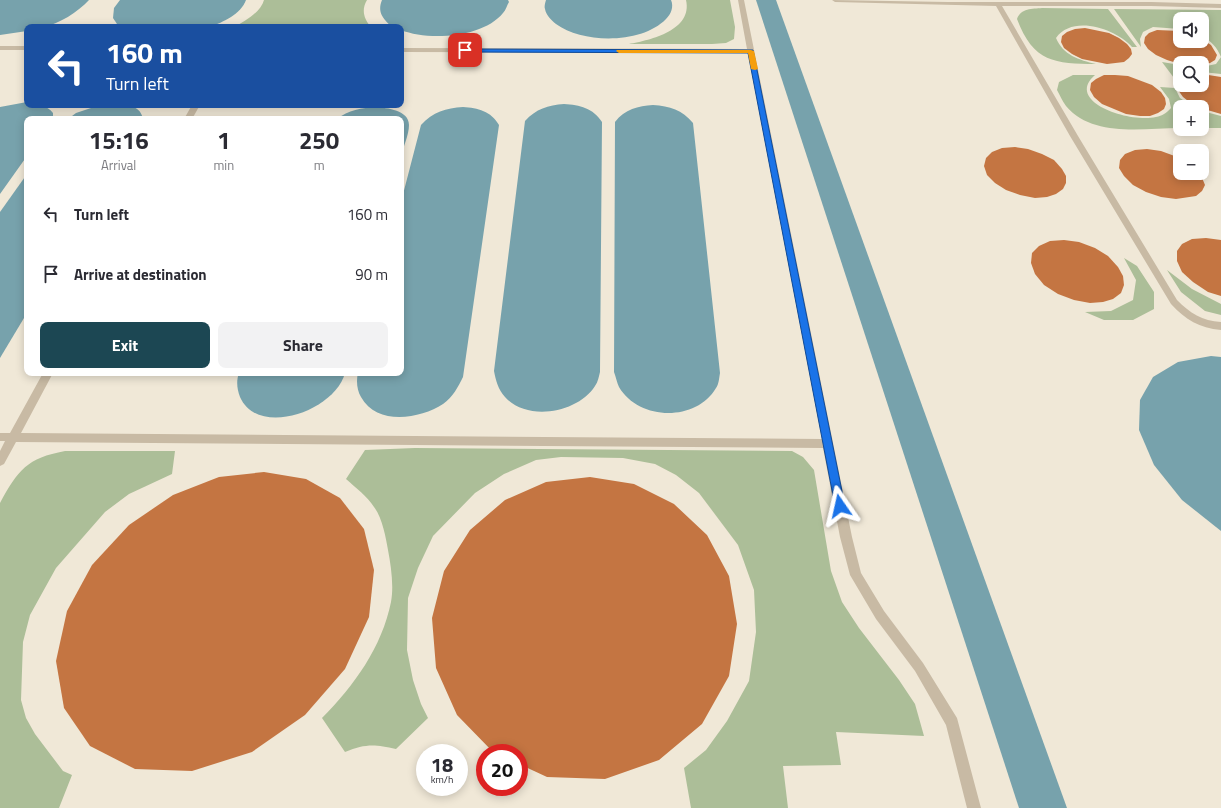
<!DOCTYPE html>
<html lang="en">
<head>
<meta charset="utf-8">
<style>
	body { margin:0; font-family:"Titillium Web",sans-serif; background:#f2f2f3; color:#2b2b33; height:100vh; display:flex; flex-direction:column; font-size:15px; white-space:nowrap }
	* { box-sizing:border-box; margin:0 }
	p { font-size:13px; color:#7c7c81 }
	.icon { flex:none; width:22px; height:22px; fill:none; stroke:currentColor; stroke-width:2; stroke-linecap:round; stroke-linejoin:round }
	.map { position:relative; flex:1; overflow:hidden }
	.drawer { position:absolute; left:24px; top:116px; width:380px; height:260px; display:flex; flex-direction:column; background:#fff; border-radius:8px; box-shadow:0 2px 10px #0003 }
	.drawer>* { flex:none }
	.top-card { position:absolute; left:24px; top:24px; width:380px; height:84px; border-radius:8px; box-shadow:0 2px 10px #0003; background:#1a4fa0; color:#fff; overflow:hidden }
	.fabs { position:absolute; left:1173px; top:12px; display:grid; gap:8px }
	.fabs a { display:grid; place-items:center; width:36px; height:36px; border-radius:8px; background:#fff; box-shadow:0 2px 10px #0003; font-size:20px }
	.speed { position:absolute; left:416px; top:744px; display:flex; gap:8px; font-size:20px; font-weight:700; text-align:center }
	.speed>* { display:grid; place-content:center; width:52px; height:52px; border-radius:50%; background:#fff; box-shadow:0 2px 10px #0003; line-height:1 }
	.speed small { font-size:10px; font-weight:400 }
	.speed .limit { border:6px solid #d22; background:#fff; color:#111 }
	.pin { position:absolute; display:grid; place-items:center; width:34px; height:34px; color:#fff; margin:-17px; border-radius:8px; box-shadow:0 2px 6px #0006 }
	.me { position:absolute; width:44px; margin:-22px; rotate:349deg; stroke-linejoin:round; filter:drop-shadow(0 0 3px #0008) }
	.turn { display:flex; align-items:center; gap:14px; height:84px; padding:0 16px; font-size:18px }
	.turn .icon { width:52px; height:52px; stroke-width:2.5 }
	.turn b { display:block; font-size:28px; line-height:34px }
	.eta { display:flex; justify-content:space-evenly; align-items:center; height:68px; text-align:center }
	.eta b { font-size:24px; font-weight:700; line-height:28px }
	.cta { display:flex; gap:8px; margin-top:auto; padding:8px 16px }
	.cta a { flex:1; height:46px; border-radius:8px; background:#1c4753; color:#fff; font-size:16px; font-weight:700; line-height:46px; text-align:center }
	.cta a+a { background:#f2f2f3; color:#2b2b33 }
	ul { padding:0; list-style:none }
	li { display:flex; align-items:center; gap:12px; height:60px; padding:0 16px }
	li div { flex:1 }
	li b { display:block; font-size:15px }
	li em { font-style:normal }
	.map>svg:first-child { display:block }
</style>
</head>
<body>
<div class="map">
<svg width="1221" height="808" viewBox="0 0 1221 808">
	<rect width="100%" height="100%" fill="#f0e8d7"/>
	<!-- green -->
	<g fill="#acbe98">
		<path d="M 264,0 L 367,0 C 361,10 364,19 371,27 L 234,27 C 244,22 261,12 264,0 Z"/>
		<path d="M 686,0 L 730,0 L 735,27 L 734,39 L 726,43 L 712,44 L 629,44 C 651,40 693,30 686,0 Z"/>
		<path d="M 1042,8 L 1108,9 L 1137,47 L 1132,47 C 1116,29 1073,14 1056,38 C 1063,55 1079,60 1096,64 C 1055,64 1033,62 1017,19 C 1021,8 1032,9 1042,8 Z"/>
		<path d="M 1114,9 L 1221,10 L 1221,74 L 1202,72 L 1202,67 L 1216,64 L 1221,57 C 1217,47 1211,41 1202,36 L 1202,19 L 1180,19 L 1180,29 L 1153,27 L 1143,32 L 1140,39 L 1141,47 Z"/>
		<polygon points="1162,62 1180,65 1180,76 1174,78"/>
		<path d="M 1073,75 L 1095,75 C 1061,104 1143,128 1164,114 C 1166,113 1169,110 1171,108 L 1169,99 L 1160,87 L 1175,88 L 1180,98 L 1193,107 L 1180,107 L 1180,128 C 1143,128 1093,138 1066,106 C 1062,101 1060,95 1057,90 L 1059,82 Z"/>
		<polygon points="1202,111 1221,116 1221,128 1202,128"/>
		<polygon points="1124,258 1137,266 1154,292 1154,309 1133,320 1104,320 1085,312 1111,311 1133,300 1136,280"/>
		<polygon points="1167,270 1192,289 1221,304 1221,315 1205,311 1181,292"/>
		<path d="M 415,448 L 792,451 L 803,457 L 814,470 L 831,571 L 842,602 L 859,628 L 899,680 L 915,704 L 924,736 L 836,732 L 841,765 L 783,766 L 788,808 L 691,808 L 684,768 L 706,750 L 727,721 L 749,681 L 756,632 L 754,590 L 738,545 L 699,493 L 676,475 L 655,464 L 623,458 L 561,457 L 536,460 L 504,474 L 475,493 L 433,536 L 418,568 L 408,598 L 407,650 L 413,680 L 421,704 L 428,718 L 396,749 C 374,744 365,744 345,752 L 322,718 C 354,686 382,647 391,602 C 394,586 391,566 388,550 C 386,538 382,517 374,507 C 367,496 356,488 346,479 L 365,450 Z"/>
		<path d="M 65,451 L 175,451 L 172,474 L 129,494 L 105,512 L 56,568 L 30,615 L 23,642 L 21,700 L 26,718 L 35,734 L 63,771 L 72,775 L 59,808 L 0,808 L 0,503 C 18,470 27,458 65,451 Z"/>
	</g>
	<!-- water -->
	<g fill="#77a2ac">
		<path d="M 0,0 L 89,0 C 78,12 59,24 43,27 C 38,28 32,27 27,27 L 27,31 L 0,35 Z"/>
		<path d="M 120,0 L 246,0 C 241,14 223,22 210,27 L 119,27 L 113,18 L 114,8 Z"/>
		<path d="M 382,0 L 508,0 L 509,2 C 507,5 506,10 503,13 C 483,38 428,41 401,30 L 401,27 L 392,27 C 383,19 377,12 382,0 Z"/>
		<path d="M 546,0 L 671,0 C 674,7 671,14 666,19 C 642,44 583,44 556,24 C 551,20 546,15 545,9 C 544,7 545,3 546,0 Z"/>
		<path d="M 27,102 L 27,105 C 38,105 46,104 53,113 L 53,119 L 27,119 L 27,156 L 0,194 L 0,107 Z"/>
		<path d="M 564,104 C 580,105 593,108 602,122 L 600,372 C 599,376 598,382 595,386 C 578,413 527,422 505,397 C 498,389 496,381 494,371 L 525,121 C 536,109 548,105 564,104 Z"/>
		<path d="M 100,105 C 114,105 140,100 143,119 L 68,119 L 76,113 Z"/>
		<path d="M 653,105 C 670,106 682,110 693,123 L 720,373 C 719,378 719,384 716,388 C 696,422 639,421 619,387 C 617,383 616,377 614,372 L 615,122 C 625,109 638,106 653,105 Z"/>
		<path d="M 376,107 C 387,108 409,110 409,125 C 409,135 403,147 401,157 L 401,119 L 337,119 C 348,110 362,108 376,107 Z"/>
		<path d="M 463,107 C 478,108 491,111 499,125 L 463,377 C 458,387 453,397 443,404 C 420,419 377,426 361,397 C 357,390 356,381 358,373 L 401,373 L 401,202 L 421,125 C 433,112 446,108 463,107 Z"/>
		<polygon points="27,174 27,313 0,358 0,212"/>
		<polygon points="1211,356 1221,357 1221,531 1182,500 1154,465 1139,430 1140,400 1153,377 1178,362"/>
		<path d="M 239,373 L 345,373 C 335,411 258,438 240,397 C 237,389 236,381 239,373 Z"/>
	</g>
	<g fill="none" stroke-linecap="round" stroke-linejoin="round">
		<!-- canal -->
		<polygon fill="#77a2ac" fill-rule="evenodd" points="756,0 776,0 1067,808 1019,808"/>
	</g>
	<!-- building -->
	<g fill="#c47542">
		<polygon points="1085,28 1109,33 1119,38 1127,44 1131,49 1132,54 1129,58 1124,62 1107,64 1082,59 1072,54 1064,48 1061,42 1062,36 1067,32 1075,29"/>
		<polygon points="1157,30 1180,31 1180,41 1202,41 1202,39 1211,45 1217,55 1215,60 1210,63 1202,65 1202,63 1180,64 1167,60 1156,55 1148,49 1144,43 1145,37 1149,33"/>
		<polygon points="1202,74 1221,77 1221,114 1204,109 1202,107 1192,104 1183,97 1178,90 1178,83 1180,81 1180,85 1202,85"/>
		<polygon points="1104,75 1115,75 1128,76 1152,85 1161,92 1165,98 1166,104 1164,109 1158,113 1150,116 1140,116 1126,114 1102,104 1094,97 1090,90 1091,83 1096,79"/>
		<polygon points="1015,147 1028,149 1042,154 1054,160 1062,169 1066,176 1066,183 1063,189 1056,194 1047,197 1035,198 1020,195 1006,190 995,183 987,175 984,166 986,158 992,152 1002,148"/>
		<polygon points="1147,149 1161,151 1180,158 1180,173 1200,173 1205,185 1202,191 1196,196 1176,199 1161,197 1146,192 1133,185 1124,176 1119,168 1120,160 1125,154 1135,150"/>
		<polygon points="1206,238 1221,240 1221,296 1208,292 1193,282 1182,272 1177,261 1177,251 1182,244 1192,239"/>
		<polygon points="1064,240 1079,242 1095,248 1108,256 1118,267 1123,276 1124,285 1121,293 1113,299 1103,302 1090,303 1074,300 1058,294 1044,285 1035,274 1031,263 1032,253 1039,246 1050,241"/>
		<polygon points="264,472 306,479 340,498 364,529 374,570 369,617 345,669 305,715 252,752 192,771 135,769 90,746 64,708 56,661 67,611 92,565 129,525 173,495 219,477"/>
		<polygon points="590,477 634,484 674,504 707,535 729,576 737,624 729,676 702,724 659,760 605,779 547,777 519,764 519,753 494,753 457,715 436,668 432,618 444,571 470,530 505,500 546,482"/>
	</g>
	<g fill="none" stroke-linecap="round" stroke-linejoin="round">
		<!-- service -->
		<g fill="#c8baa4" fill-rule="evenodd">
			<polygon points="738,0 744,0 852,537 861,573 884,611 923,663 957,718 981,808 967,808 946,725 915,671 876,619 850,575 840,537 823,448 16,442 4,464 0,466 0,451 5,441 0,441 0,433 10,433 43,373 53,373 21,433 822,439 748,53 401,52 401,48 747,49"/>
			<path d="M 832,0 L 948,2 L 1151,2 L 1221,4 L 1221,8 L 1151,6 L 1002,6 L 1078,136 L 1177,300 C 1190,313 1202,321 1221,322 L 1221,330 C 1199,328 1186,320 1171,304 L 1070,136 L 996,6 L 835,2 Z"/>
			<rect x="0" y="46" width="27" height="4"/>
			<polygon points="192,105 200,105 192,119 184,119"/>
		</g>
	</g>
	<!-- route -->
	<polygon fill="#1a73e8" stroke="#114b97" points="463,49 753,50 845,506 844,509 840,511 837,509 835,506 748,53 465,52 462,50"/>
	<!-- slow -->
	<polygon fill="#f59e0b" points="617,50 751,50 754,51 758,69 755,70 751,69 748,53 619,53 616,51"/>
</svg>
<div class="fabs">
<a><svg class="icon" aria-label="sound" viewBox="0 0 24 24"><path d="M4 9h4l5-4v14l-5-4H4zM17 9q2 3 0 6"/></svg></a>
<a><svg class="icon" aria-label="search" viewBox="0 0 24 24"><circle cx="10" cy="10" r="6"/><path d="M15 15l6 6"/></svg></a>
<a>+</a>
<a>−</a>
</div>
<div class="speed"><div>18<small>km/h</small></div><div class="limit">20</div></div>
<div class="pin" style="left:465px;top:50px;background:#d93025"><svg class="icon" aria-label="arrive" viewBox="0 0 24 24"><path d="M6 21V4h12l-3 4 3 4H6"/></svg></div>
<svg class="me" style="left:840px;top:506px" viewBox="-20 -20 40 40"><path d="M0-17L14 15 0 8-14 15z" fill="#1a73e8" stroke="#fff" stroke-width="4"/></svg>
<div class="top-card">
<div class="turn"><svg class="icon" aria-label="left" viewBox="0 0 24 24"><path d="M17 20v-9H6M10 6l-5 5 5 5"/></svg><div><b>160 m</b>Turn left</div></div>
</div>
<section class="drawer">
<div class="eta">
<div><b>15:16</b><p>Arrival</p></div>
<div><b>1</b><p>min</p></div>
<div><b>250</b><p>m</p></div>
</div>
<ul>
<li><svg class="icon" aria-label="left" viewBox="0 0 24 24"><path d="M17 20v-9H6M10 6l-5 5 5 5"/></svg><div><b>Turn left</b></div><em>160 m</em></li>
<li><svg class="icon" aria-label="arrive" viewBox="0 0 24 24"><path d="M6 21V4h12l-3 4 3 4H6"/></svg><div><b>Arrive at destination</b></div><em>90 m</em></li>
</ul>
<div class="cta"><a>Exit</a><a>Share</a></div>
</section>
</div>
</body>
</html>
